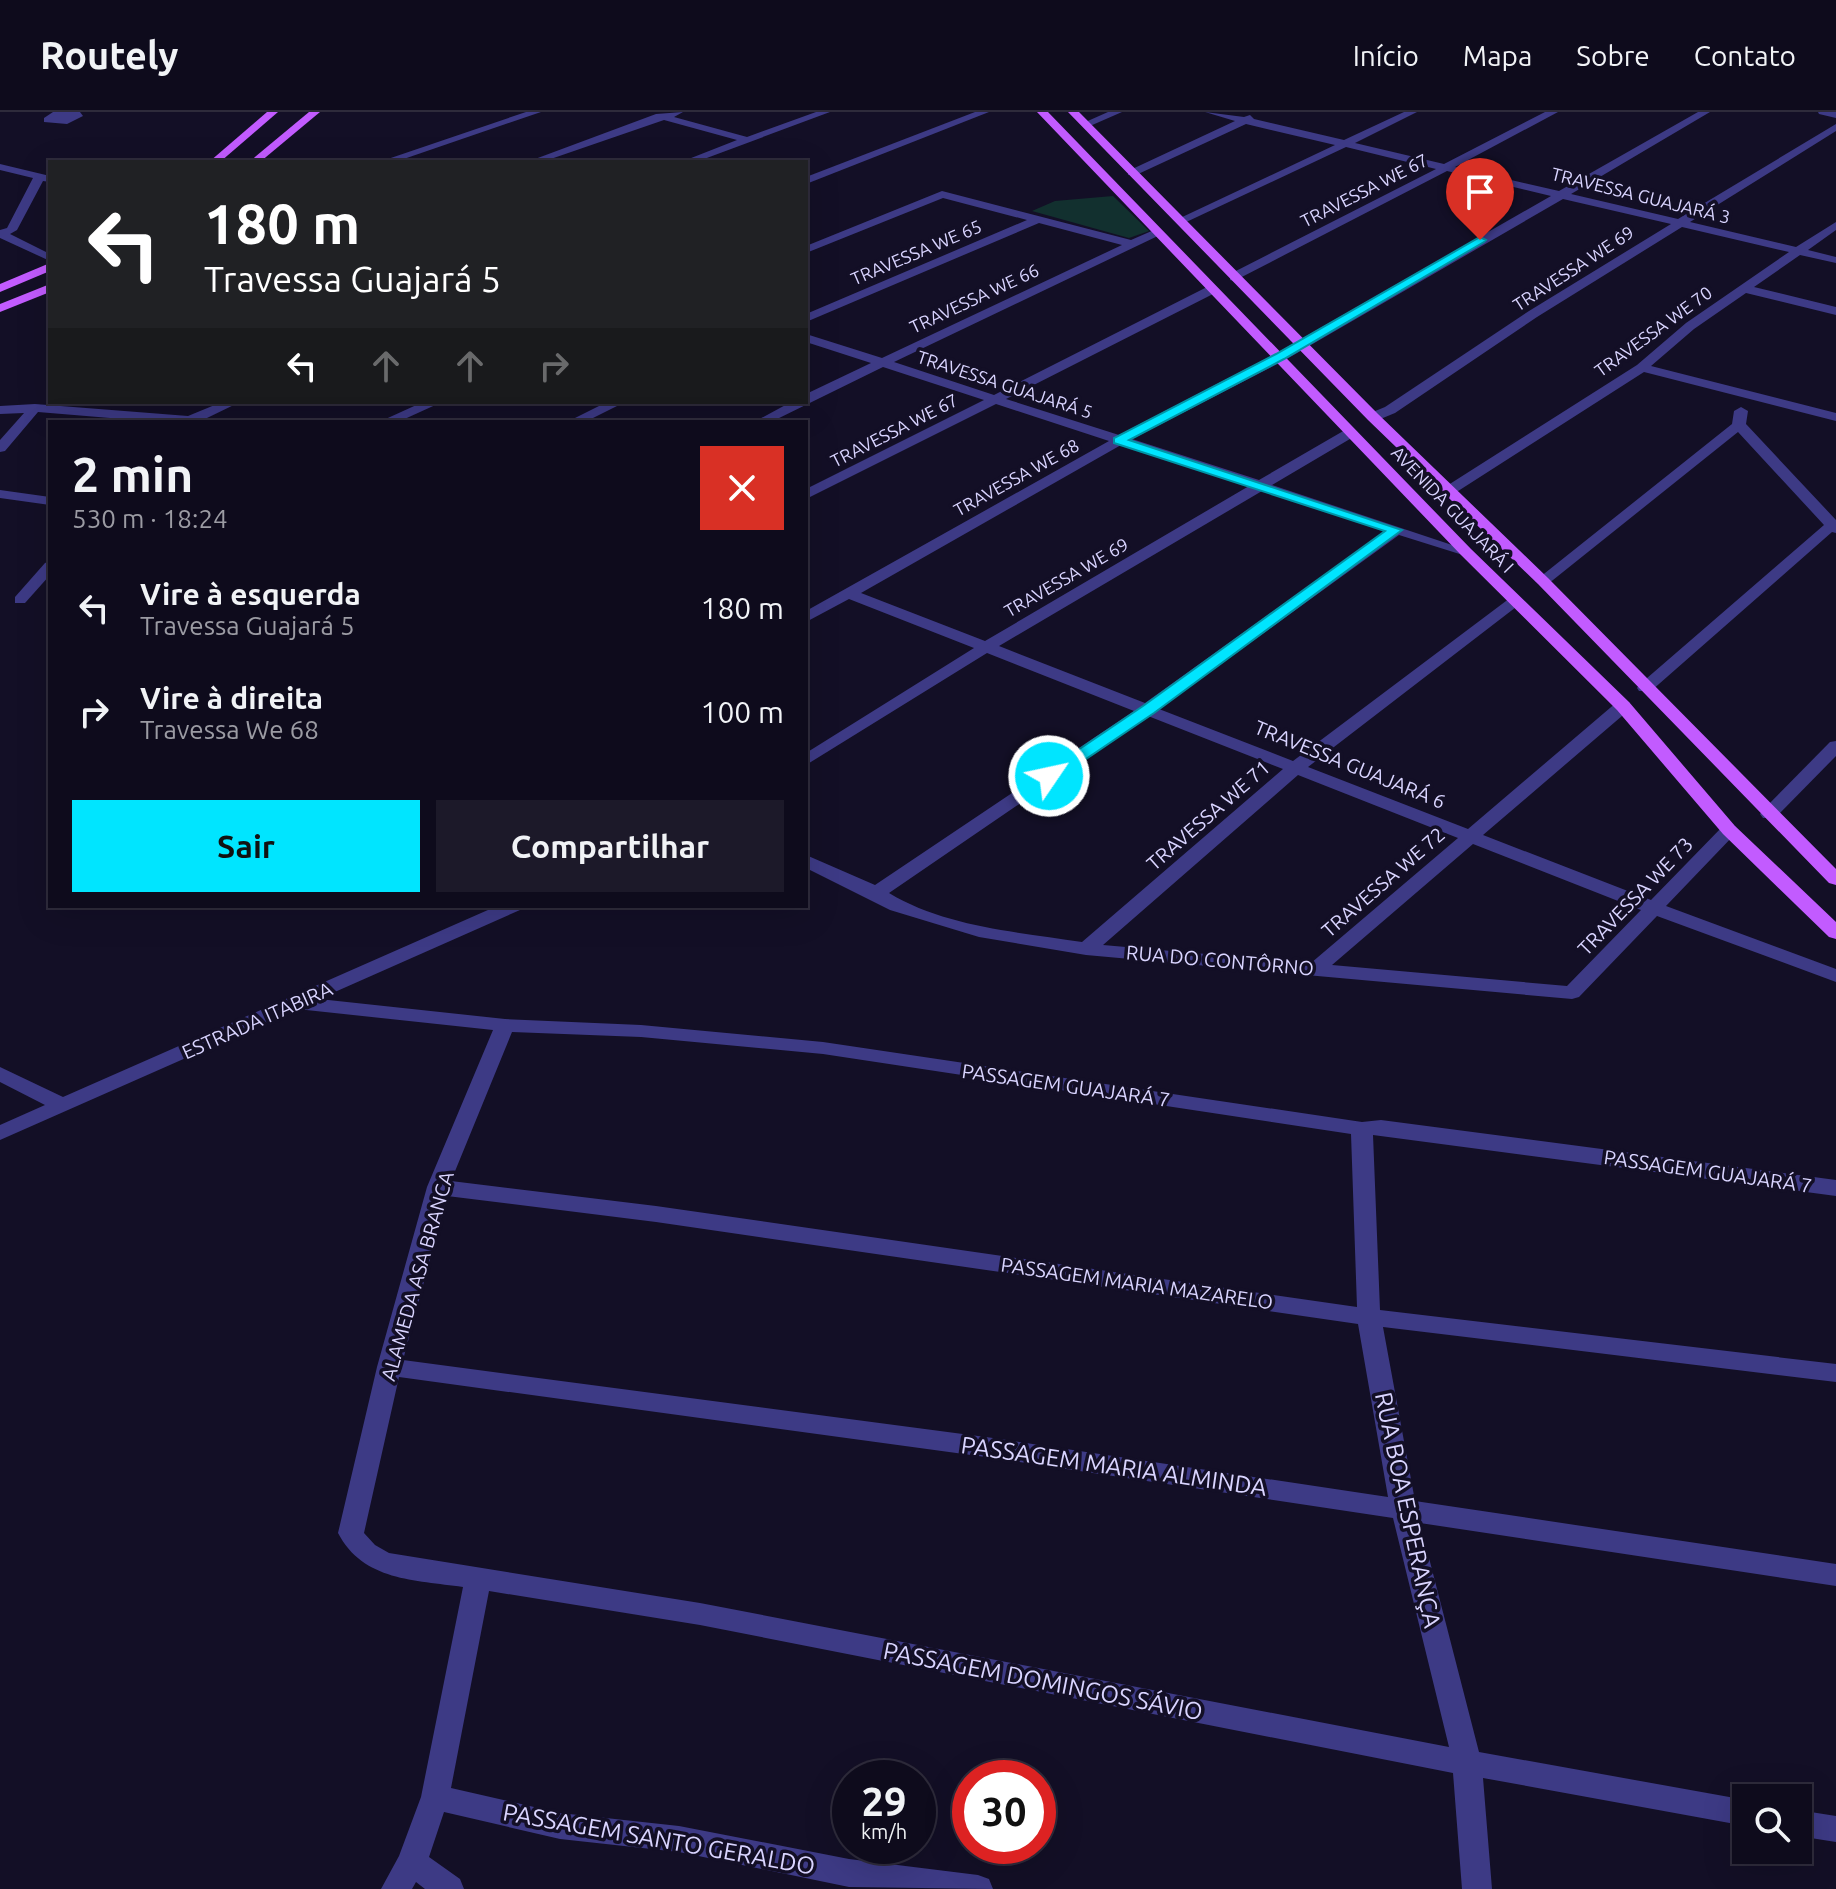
<!DOCTYPE html>
<html lang="pt">
<head>
<meta charset="utf-8">
<style>
	body { margin:0; font-family:Ubuntu,sans-serif; background:#1c1929; color:#f1f3f6; height:100vh; display:flex; flex-direction:column; font-size:30px; white-space:nowrap }
	* { box-sizing:border-box; margin:0 }
	p { font-size:26px; color:#9b9ba3 }
	.icon { flex:none; width:44px; height:44px; fill:none; stroke:currentColor; stroke-width:2; stroke-linecap:round; stroke-linejoin:round }
	.map { position:relative; flex:1; overflow:hidden }
	.drawer { position:absolute; left:48px; top:308px; width:760px; height:488px; display:flex; flex-direction:column; background:#0e0b1c; border-radius:0px; box-shadow:0 8px 32px #0002,0 0 0 2px #2e2b3b }
	.drawer>* { flex:none }
	.guide { position:absolute; left:48px; top:48px; width:760px; height:244px; border-radius:0px; box-shadow:0 8px 32px #0002,0 0 0 2px #2e2b3b; background:#202124; color:#fff; overflow:hidden }
	.buttons { position:absolute; left:1732px; top:1672px; display:grid; gap:16px }
	.buttons a { display:grid; place-items:center; width:80px; height:80px; border-radius:0px; background:#0e0b1c; box-shadow:0 8px 32px #0002,0 0 0 2px #2e2b3b; font-size:40px }
	.speed { position:absolute; left:832px; top:1648px; display:flex; gap:16px; font-size:40px; font-weight:700; text-align:center }
	.speed>* { display:grid; place-content:center; width:104px; height:104px; border-radius:50%; background:#0e0b1c; box-shadow:0 8px 32px #0002,0 0 0 2px #2e2b3b; line-height:1 }
	.speed small { font-size:20px; font-weight:400 }
	.speed .limit { border:12px solid #d22; background:#fff; color:#111 }
	.pin { position:absolute; display:grid; place-items:center; width:68px; height:68px; color:#fff; margin:-82px -34px; border-radius:50% 50% 50% 0; rotate:-45deg; box-shadow:0 0 8px #0007 }
	.pin .icon { rotate:45deg }
	.me { position:absolute; width:88px; margin:-44px; rotate:56deg; stroke-linejoin:round; filter:drop-shadow(0 0 6px #0008) }
	.turn { display:flex; align-items:center; gap:28px; height:168px; padding:0 24px; font-size:36px }
	.turn .icon { width:104px; height:104px; stroke-width:2.5 }
	.turn b { display:block; font-size:56px; line-height:68px }
	.lanes { display:flex; align-items:center; height:76px; padding:0 24px; background:#0003; justify-content:center; gap:40px; direction:ltr }
	.lanes .off { opacity:.35 }
	.round { display:grid; place-items:center; flex:none; width:84px; height:84px; border-radius:0px; background:#1c1929 }
	.head { display:flex; align-items:center; justify-content:space-between; height:136px; padding:0 24px }
	h1 { font-size:48px; font-weight:600; line-height:60px }
	.primary-button { display:flex; gap:16px; margin-top:auto; padding:16px 24px }
	.primary-button a { flex:1; height:92px; border-radius:0px; background:#00e5ff; color:#111; font-size:32px; font-weight:600; line-height:92px; text-align:center }
	.primary-button a+a { background:#1c1929; color:#f1f3f6 }
	ul { padding:0; list-style:none }
	li { display:flex; align-items:center; gap:24px; height:104px; padding:0 24px }
	li div { flex:1 }
	li b { display:block; font-size:30px }
	li em { font-style:normal }
	header { display:flex; align-items:center; gap:48px; box-sizing:border-box; height:112px; padding:0 40px; background:#0e0b1c; border-bottom:2px solid #2e2b3b }
	header strong { font-size:38px }
	nav { display:flex; gap:44px; margin-inline-start:auto; font-size:28px }
	.map>svg:first-child { display:block }
</style>
</head>
<body>
<header>
<strong>Routely</strong>
<nav><a>Início</a><a>Mapa</a><a>Sobre</a><a>Contato</a></nav>
</header>
<div class="map">
<svg width="1836" height="1777" viewBox="0 0 1836 1777">
	<rect width="100%" height="100%" fill="#130f26"/>
	<!-- green -->
	<polygon fill="#12302f" points="1113,84 1149,119 1129,126 1032,99 1055,89"/>
	<g fill="none" stroke-linecap="round" stroke-linejoin="round">
		<!-- minor -->
		<g fill="#3d3a85" fill-rule="evenodd">
			<polygon points="53,0 80,0 83,4 67,12 44,10 44,6"/>
			<polygon points="526,0 541,0 395,50 379,50"/>
			<polygon points="683,0 674,5 747,25 816,0 830,0 696,50 681,50 737,28 664,8 542,50 527,50 656,2"/>
			<polygon points="975,0 989,0 806,72 806,65"/>
			<polygon points="1108,0 1122,0 1090,14 1081,12"/>
			<path d="M 1205,0 L 1244,5 L 1250,3 L 1254,7 L 1344,28 L 1404,0 L 1417,0 L 1355,31 L 1444,52 L 1545,0 L 1558,0 L 1455,55 L 1559,79 L 1698,0 L 1710,0 L 1571,82 L 1678,107 L 1836,12 L 1836,19 L 1690,110 L 1796,135 L 1836,110 L 1836,118 L 1808,138 L 1836,145 L 1836,151 L 1800,143 L 1754,175 L 1836,195 L 1836,203 L 1746,181 L 1694,217 L 1651,254 L 1836,301 L 1836,309 L 1644,260 L 1455,381 L 1445,381 L 1445,375 L 1637,253 L 1686,211 L 1789,140 L 1682,115 L 1537,205 L 1395,301 L 1378,308 L 1368,308 L 1368,302 L 1385,295 L 1529,199 L 1671,112 L 1563,87 L 1285,248 L 1132,327 L 1259,368 L 1345,318 L 1355,318 L 1355,324 L 1272,373 L 1473,440 L 1466,444 L 1399,423 L 1159,597 L 1293,649 L 1510,486 L 1520,486 L 1520,492 L 1308,655 L 1468,717 L 1617,590 L 1629,590 L 1631,594 L 1629,598 L 1483,723 L 1651,788 L 1723,714 L 1735,714 L 1738,718 L 1735,722 L 1666,794 L 1836,857 L 1836,870 L 1657,804 L 1579,885 L 1572,887 L 1086,843 L 979,825 L 890,798 L 806,756 L 806,743 L 875,773 L 1134,599 L 987,541 L 806,653 L 806,641 L 974,536 L 849,487 L 806,510 L 806,499 L 1109,329 L 996,292 L 806,387 L 806,377 L 984,288 L 883,255 L 771,310 L 754,310 L 791,290 L 806,290 L 806,282 L 871,251 L 806,230 L 806,222 L 882,246 L 1122,133 L 1039,111 L 806,210 L 806,202 L 1027,108 L 943,86 L 806,141 L 806,134 L 942,79 L 1131,128 L 1154,118 L 1162,118 L 1162,122 L 894,250 L 994,283 L 1207,175 L 1215,175 L 1215,181 L 1006,287 L 1119,323 L 1275,242 L 1551,84 L 1447,59 L 1234,169 L 1230,168 L 1230,162 L 1436,57 L 1346,35 L 1182,112 L 1178,111 L 1178,107 L 1335,33 L 1246,12 L 1136,63 L 1128,63 L 1128,59 L 1235,9 ZM 1121,333 L 1249,374 L 985,529 L 861,481 ZM 1262,379 L 1385,419 L 1145,591 L 999,534 ZM 1148,604 L 1283,657 L 1082,830 C 1018,820 945,815 889,781 ZM 1298,663 L 1458,726 L 1311,851 L 1103,833 ZM 1473,732 L 1641,798 L 1567,874 L 1332,853 Z"/>
			<polygon points="1818,0 1836,0 1836,6 1819,2"/>
			<polygon points="0,52 50,64 50,70 43,69 17,118 10,122 50,142 50,149 0,126 0,118 7,116 33,66 0,58"/>
			<polygon points="222,290 240,290 207,306 215,310 158,310 38,300 5,339 0,340 0,328 24,301 0,302 0,294 35,292 188,304"/>
			<polygon points="423,290 442,290 398,310 379,310"/>
			<polygon points="607,290 625,290 585,310 567,310"/>
			<polygon points="1741,295 1748,299 1746,312 1836,408 1836,421 1832,420 1651,579 1639,579 1637,576 1639,573 1824,413 1738,320 1548,472 1543,474 1535,469 1732,312 1734,299"/>
			<polygon points="0,378 50,385 50,393 0,386"/>
			<polygon points="50,449 50,463 25,491 15,491 15,485 45,451"/>
			<polygon points="1836,629 1836,644 1775,706 1763,706 1760,702 1763,698 1830,630"/>
			<path d="M 497,794 L 522,794 L 520,798 L 319,887 L 505,907 L 641,913 L 823,930 L 1362,1010 L 1381,1008 L 1836,1068 L 1836,1084 L 1373,1023 L 1380,1198 L 1836,1252 L 1836,1270 L 1383,1215 L 1415,1389 L 1836,1452 L 1836,1474 L 1420,1411 L 1479,1640 L 1746,1688 L 1746,1714 L 1483,1666 L 1492,1777 L 1462,1777 L 1453,1661 L 700,1513 L 489,1479 L 451,1676 L 560,1701 L 679,1714 L 849,1747 L 978,1763 L 989,1767 L 993,1777 L 849,1775 L 679,1740 L 560,1727 L 444,1700 L 429,1745 L 460,1767 L 464,1777 L 425,1777 L 416,1770 L 412,1777 L 381,1777 L 399,1744 L 421,1685 L 463,1475 C 415,1468 363,1469 338,1421 L 377,1255 L 427,1075 L 493,918 L 297,897 L 0,1028 L 0,1013 L 45,993 L 0,970 L 0,955 L 63,985 ZM 512,920 L 641,925 L 823,942 L 1351,1022 L 1357,1195 L 656,1094 L 451,1069 ZM 447,1084 L 656,1110 L 1358,1212 L 1388,1385 L 993,1326 L 403,1248 ZM 399,1265 L 993,1346 L 1393,1406 L 1449,1635 L 700,1491 L 389,1441 L 375,1433 L 364,1421 Z"/>
			<polygon points="1798,1698 1836,1704 1836,1730 1798,1724"/>
		</g>
		<!-- major -->
		<g fill="#c25bff" fill-rule="evenodd">
			<polygon points="267,0 278,0 220,50 209,50"/>
			<polygon points="309,0 320,0 260,50 249,50"/>
			<polygon points="1037,0 1048,0 1471,437 1629,590 1735,714 1836,810 1836,827 1829,825 1723,722 1617,598 1461,443"/>
			<polygon points="1068,0 1079,0 1378,302 1548,466 1836,757 1836,773 1829,771 1538,472 1368,308"/>
			<polygon points="50,151 50,159 0,180 0,172"/>
			<polygon points="50,172 50,180 0,200 0,192"/>
		</g>
	</g>
	<!-- route -->
	<polygon fill="#00e5ff" stroke="#0095a6" stroke-width="2" points="1480,125 1486,128 1484,130 1284,247 1129,328 1402,418 1154,601 1055,668 1044,668 1044,661 1143,594 1385,419 1114,331 1114,326 1276,242"/>
	<g text-anchor="middle" dominant-baseline="central" stroke-width="7" stroke-linejoin="round" paint-order="stroke">
		<!-- far-street labels -->
		<g font-size="18" fill="#d9d4ff" stroke="#130f26">
			<text transform="translate(1364 78) rotate(-27)">TRAVESSA WE 67</text>
			<text transform="translate(1641 83) rotate(14)">TRAVESSA GUAJARÁ 3</text>
			<text transform="translate(916 140) rotate(-23)">TRAVESSA WE 65</text>
			<text transform="translate(1573 156) rotate(-33)">TRAVESSA WE 69</text>
			<text transform="translate(974 186) rotate(-25)">TRAVESSA WE 66</text>
			<text transform="translate(1653 219) rotate(-36)">TRAVESSA WE 70</text>
			<text transform="translate(1005 272) rotate(18)">TRAVESSA GUAJARÁ 5</text>
			<text transform="translate(894 318) rotate(-27)">TRAVESSA WE 67</text>
			<text transform="translate(1016 365) rotate(-29)">TRAVESSA WE 68</text>
			<text transform="translate(1453 397) rotate(46)">AVENIDA GUAJARÁ I</text>
			<text transform="translate(1066 465) rotate(-30)">TRAVESSA WE 69</text>
		</g>
		<!-- street labels -->
		<g font-size="20" fill="#d9d4ff" stroke="#130f26">
			<text transform="translate(1350 652) rotate(22)">TRAVESSA GUAJARÁ 6</text>
			<text transform="translate(1208 703) rotate(-41)">TRAVESSA WE 71</text>
			<text transform="translate(1383 770) rotate(-41)">TRAVESSA WE 72</text>
			<text transform="translate(1635 784) rotate(-46)">TRAVESSA WE 73</text>
			<text transform="translate(1220 848) rotate(5)">RUA DO CONTÔRNO</text>
			<text transform="translate(257 908) rotate(-24)">ESTRADA ITABIRA</text>
			<text transform="translate(1066 973) rotate(8)">PASSAGEM GUAJARÁ 7</text>
			<text transform="translate(1708 1059) rotate(8)">PASSAGEM GUAJARÁ 7</text>
			<text transform="translate(417 1164) rotate(-74)">ALAMEDA ASA BRANCA</text>
			<text transform="translate(1137 1171) rotate(8)">PASSAGEM MARIA MAZARELO</text>
		</g>
		<!-- near-street labels -->
		<g font-size="24" fill="#d9d4ff" stroke="#130f26">
			<text transform="translate(1114 1354) rotate(8)">PASSAGEM MARIA ALMINDA</text>
			<text transform="translate(1408 1398) rotate(78)">RUA BOA ESPERANÇA</text>
			<text transform="translate(1043 1569) rotate(11)">PASSAGEM DOMINGOS SÁVIO</text>
			<text transform="translate(659 1727) rotate(10)">PASSAGEM SANTO GERALDO</text>
		</g>
	</g>
</svg>
<div class="buttons">
<a><svg class="icon" aria-label="search" viewBox="0 0 24 24"><circle cx="10" cy="10" r="6"/><path d="M15 15l6 6"/></svg></a>
</div>
<div class="speed"><div>29<small>km/h</small></div><div class="limit">30</div></div>
<div class="pin" style="left:1480px;top:128px;background:#d93025"><svg class="icon" aria-label="arrive" viewBox="0 0 24 24"><path d="M6 21V4h12l-3 4 3 4H6"/></svg></div>
<svg class="me" style="left:1049px;top:664px" viewBox="-20 -20 40 40"><circle r="17" fill="#00e5ff" stroke="#fff" stroke-width="3"/><path d="M0-11L8 9 0 5-8 9z" fill="#fff"/></svg>
<div class="guide">
<div class="turn"><svg class="icon" aria-label="left" viewBox="0 0 24 24"><path d="M17 20v-9H6M10 6l-5 5 5 5"/></svg><div><b>180 m</b>Travessa Guajará 5</div></div>
<div class="lanes"><svg class="icon" aria-label="left" viewBox="0 0 24 24"><path d="M17 20v-9H6M10 6l-5 5 5 5"/></svg><svg class="icon off" aria-label="ahead" viewBox="0 0 24 24"><path d="M12 20V5M6 11l6-6 6 6"/></svg><svg class="icon off" aria-label="ahead" viewBox="0 0 24 24"><path d="M12 20V5M6 11l6-6 6 6"/></svg><svg class="icon off" aria-label="right" viewBox="0 0 24 24"><path d="M7 20v-9h11M14 6l5 5-5 5"/></svg></div>
</div>
<section class="drawer">
<div class="head"><div><h1>2 min</h1><p>530 m · 18:24</p></div><a class="round" style="background:#d93025;color:#fff"><svg class="icon" aria-label="close" viewBox="0 0 24 24"><path d="M6 6l12 12M18 6L6 18"/></svg></a></div>
<ul>
<li><svg class="icon" aria-label="left" viewBox="0 0 24 24"><path d="M17 20v-9H6M10 6l-5 5 5 5"/></svg><div><b>Vire à esquerda</b><p>Travessa Guajará 5</p></div><em>180 m</em></li>
<li><svg class="icon" aria-label="right" viewBox="0 0 24 24"><path d="M7 20v-9h11M14 6l5 5-5 5"/></svg><div><b>Vire à direita</b><p>Travessa We 68</p></div><em>100 m</em></li>
</ul>
<div class="primary-button"><a>Sair</a><a>Compartilhar</a></div>
</section>
</div>
</body>
</html>
